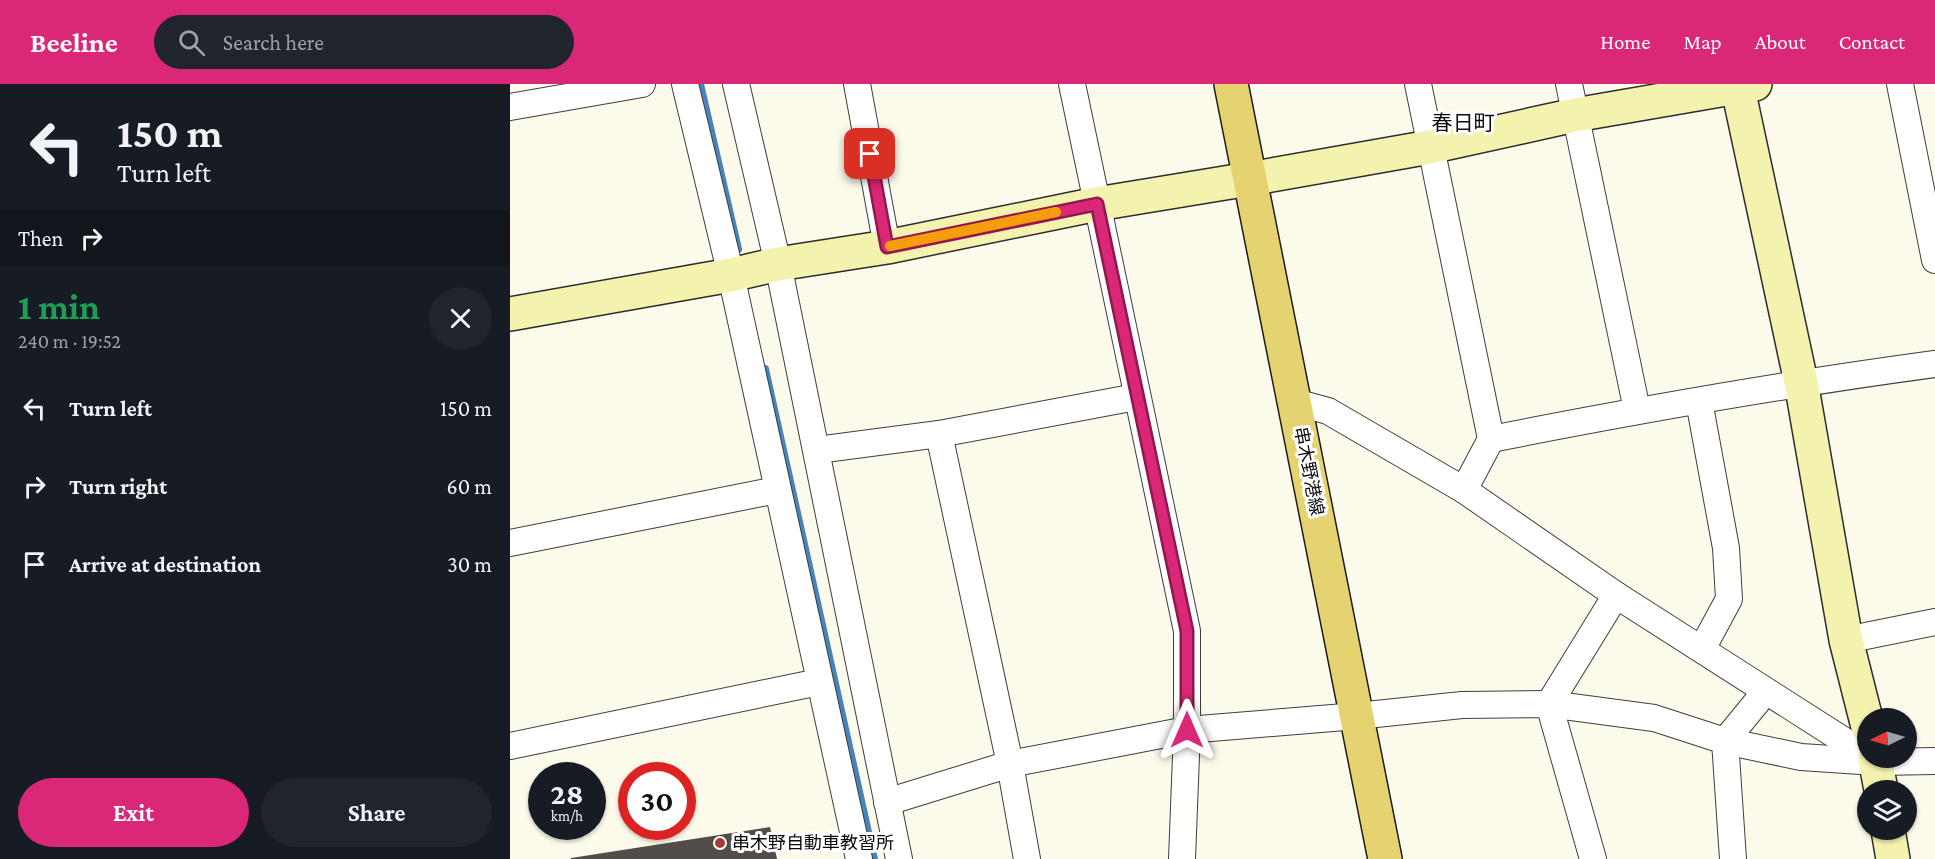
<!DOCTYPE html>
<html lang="en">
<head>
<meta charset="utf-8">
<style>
	body { margin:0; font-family:"Crimson Pro","Noto Sans JP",serif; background:#20242c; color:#f1f3f6; height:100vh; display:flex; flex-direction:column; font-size:22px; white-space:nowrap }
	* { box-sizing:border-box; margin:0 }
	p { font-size:20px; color:#9ea1a6 }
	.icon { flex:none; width:33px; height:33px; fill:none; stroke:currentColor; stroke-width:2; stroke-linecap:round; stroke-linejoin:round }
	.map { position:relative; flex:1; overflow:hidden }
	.sheet { display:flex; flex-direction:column; background:#171b24; width:510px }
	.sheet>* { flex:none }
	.guide { background:#171b24; color:#f1f3f6; overflow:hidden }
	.needle { width:39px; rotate:265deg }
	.controls { position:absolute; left:1347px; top:624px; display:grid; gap:12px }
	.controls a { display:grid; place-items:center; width:60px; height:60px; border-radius:50%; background:#171b24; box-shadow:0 2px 4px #0004; font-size:30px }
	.speed { position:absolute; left:18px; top:678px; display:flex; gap:12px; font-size:30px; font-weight:700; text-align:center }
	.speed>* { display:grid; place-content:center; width:78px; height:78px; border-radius:50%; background:#171b24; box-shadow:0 2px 4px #0004; line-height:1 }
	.speed small { font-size:15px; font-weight:400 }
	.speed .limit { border:9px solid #d22; background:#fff; color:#111 }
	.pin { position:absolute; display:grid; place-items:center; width:51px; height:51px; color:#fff; margin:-26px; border-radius:12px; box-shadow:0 3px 9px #0006 }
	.me { position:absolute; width:66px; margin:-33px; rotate:0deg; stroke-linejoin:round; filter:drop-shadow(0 0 4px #0008) }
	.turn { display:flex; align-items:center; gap:21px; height:126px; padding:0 18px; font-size:27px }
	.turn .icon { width:78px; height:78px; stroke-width:2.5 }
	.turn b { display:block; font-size:42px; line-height:51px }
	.then { display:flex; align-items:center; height:57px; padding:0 18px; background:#0003; gap:12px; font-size:22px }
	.round { display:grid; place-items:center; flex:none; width:63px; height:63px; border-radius:32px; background:#20242c }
	.summary { display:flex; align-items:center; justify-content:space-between; height:102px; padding:0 18px }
	h1 { font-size:36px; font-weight:700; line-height:45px; color:#1e9e55 }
	.primary-button { display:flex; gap:12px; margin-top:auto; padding:12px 18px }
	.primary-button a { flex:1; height:69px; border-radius:36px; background:#db2777; color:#fff; font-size:24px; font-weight:700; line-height:69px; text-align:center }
	.primary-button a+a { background:#20242c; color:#f1f3f6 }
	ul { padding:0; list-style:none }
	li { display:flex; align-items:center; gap:18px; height:78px; padding:0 18px }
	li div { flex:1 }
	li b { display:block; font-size:22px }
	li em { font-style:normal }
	header { display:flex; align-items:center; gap:36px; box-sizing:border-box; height:84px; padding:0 30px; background:#db2777; color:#fff }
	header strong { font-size:28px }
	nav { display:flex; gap:33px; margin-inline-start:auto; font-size:21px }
	.search { width:420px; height:54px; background:#20242c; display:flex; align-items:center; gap:15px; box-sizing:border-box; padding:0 21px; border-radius:33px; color:#9ea1a6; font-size:22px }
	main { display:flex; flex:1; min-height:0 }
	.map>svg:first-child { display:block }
</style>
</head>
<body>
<header>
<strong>Beeline</strong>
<div class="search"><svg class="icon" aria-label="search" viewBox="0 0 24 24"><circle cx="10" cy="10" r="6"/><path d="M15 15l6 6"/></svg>Search here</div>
<nav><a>Home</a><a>Map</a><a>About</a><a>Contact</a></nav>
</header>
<main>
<section class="sheet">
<div class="guide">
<div class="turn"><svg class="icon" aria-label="left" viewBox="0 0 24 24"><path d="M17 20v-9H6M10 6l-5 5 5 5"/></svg><div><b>150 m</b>Turn left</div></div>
<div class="then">Then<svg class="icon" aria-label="right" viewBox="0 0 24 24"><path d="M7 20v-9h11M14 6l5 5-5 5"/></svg></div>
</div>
<div class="summary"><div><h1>1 min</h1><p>240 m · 19:52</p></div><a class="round"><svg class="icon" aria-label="close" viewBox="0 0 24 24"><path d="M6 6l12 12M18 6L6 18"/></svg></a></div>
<ul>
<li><svg class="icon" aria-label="left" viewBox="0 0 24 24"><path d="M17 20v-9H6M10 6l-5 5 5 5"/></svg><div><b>Turn left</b></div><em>150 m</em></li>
<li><svg class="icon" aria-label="right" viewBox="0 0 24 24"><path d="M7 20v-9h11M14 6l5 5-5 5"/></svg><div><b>Turn right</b></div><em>60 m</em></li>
<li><svg class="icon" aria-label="arrive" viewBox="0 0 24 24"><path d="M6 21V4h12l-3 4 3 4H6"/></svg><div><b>Arrive at destination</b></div><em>30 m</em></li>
</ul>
<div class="primary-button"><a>Exit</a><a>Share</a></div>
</section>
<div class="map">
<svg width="1425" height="775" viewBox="0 0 1425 775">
	<rect width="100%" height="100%" fill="#fcfaeb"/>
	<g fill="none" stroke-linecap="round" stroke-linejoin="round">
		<!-- stream -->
		<g stroke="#4883ba" stroke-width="8">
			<polyline points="190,0 228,165"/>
			<polyline points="255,285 364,775"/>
		</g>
	</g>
	<!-- building -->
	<polygon fill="#524d49" points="260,743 267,775 61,775 61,774"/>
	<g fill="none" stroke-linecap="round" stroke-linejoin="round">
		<defs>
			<g id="street">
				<polyline points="175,0 221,191 349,775"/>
				<polyline points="226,0 268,180 389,775"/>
				<polyline points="347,0 377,163"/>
				<polyline points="562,0 677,547 677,646 672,775"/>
				<polyline points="908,0 981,355 954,406"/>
				<polyline points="1059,0 1127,326"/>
				<polyline points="1390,0 1425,176"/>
				<polyline points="0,23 132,0"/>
				<polyline points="1189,317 1216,464 1219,515 1192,565"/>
				<polyline points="785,318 818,327 954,406 1106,511 1358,672"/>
				<polyline points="429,350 500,680 517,775"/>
				<path d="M 981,355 C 1128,326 1276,300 1425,280"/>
				<polyline points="307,366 429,350 626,313"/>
				<polyline points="0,459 267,406"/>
				<polyline points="1336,556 1425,538"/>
				<polyline points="0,662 309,598"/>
				<polyline points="377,718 500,680 677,646 847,632 952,621 1039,620 1144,634 1215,657 1291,673 1366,678 1425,677"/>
				<polyline points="1083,775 1039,620 1106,511"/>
				<polyline points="1223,775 1215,657 1256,607"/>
			</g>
			<g id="secondary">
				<polyline points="1227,0 1291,298 1336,556 1358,643"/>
				<polyline points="0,230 221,191 268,180 377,163 587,120 739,95 920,63 1065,31 1245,0"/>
				<polyline points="1365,674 1371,706"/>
				<polyline points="1378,746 1383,775"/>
			</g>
			<polyline id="primary" points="721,0 875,775"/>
		</defs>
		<!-- street casing -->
		<use href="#street" stroke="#3e3e3e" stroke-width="28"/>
		<!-- secondary casing -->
		<use href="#secondary" stroke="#2d2d2d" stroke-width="36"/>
		<!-- primary casing -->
		<use href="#primary" stroke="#1c1c1c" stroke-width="36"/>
		<!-- street -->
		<use href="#street" stroke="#fff" stroke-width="26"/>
		<!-- secondary -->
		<use href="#secondary" stroke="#f4f2af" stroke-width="33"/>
		<!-- primary -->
		<use href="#primary" stroke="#e5d372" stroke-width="33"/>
	</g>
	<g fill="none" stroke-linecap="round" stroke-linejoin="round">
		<defs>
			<polyline id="route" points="360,70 377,163 587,120 677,547 677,646"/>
		</defs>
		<!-- route casing -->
		<use href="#route" stroke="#8e194d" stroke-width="15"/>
		<!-- route -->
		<use href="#route" stroke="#db2777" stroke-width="10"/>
		<!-- slow -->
		<polyline stroke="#f59e0b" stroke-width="10" points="380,162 546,128"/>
	</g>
	<!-- markers -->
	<circle fill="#a73a37" stroke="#fff" stroke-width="2" cx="210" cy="759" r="6"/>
	<g text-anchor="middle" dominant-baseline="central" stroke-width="6" stroke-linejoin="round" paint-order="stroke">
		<!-- street labels -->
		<g font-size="18" fill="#0b0b0b" stroke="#fff">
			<text transform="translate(799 387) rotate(79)">串木野港線</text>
		</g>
		<!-- poi labels -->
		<g font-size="18" fill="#0b0b0b" stroke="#fff" text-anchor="start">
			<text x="222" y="759">串木野自動車教習所</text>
		</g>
		<!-- quarter labels -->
		<g font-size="21" fill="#0b0b0b" stroke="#fff">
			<text x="953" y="39">春日町</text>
		</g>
	</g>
</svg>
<div class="controls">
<a><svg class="needle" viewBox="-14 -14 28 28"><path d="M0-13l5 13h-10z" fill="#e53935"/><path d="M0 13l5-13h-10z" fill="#9ea1a6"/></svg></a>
<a><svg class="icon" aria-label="layers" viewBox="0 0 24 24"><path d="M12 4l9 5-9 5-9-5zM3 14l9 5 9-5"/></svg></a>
</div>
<div class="speed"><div>28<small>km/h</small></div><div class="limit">30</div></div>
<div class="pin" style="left:360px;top:70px;background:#d93025"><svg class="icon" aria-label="arrive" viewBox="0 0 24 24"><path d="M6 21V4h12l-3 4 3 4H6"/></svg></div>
<svg class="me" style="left:677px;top:646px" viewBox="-20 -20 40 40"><path d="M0-17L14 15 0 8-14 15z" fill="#db2777" stroke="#fff" stroke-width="4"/></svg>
</div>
</main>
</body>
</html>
